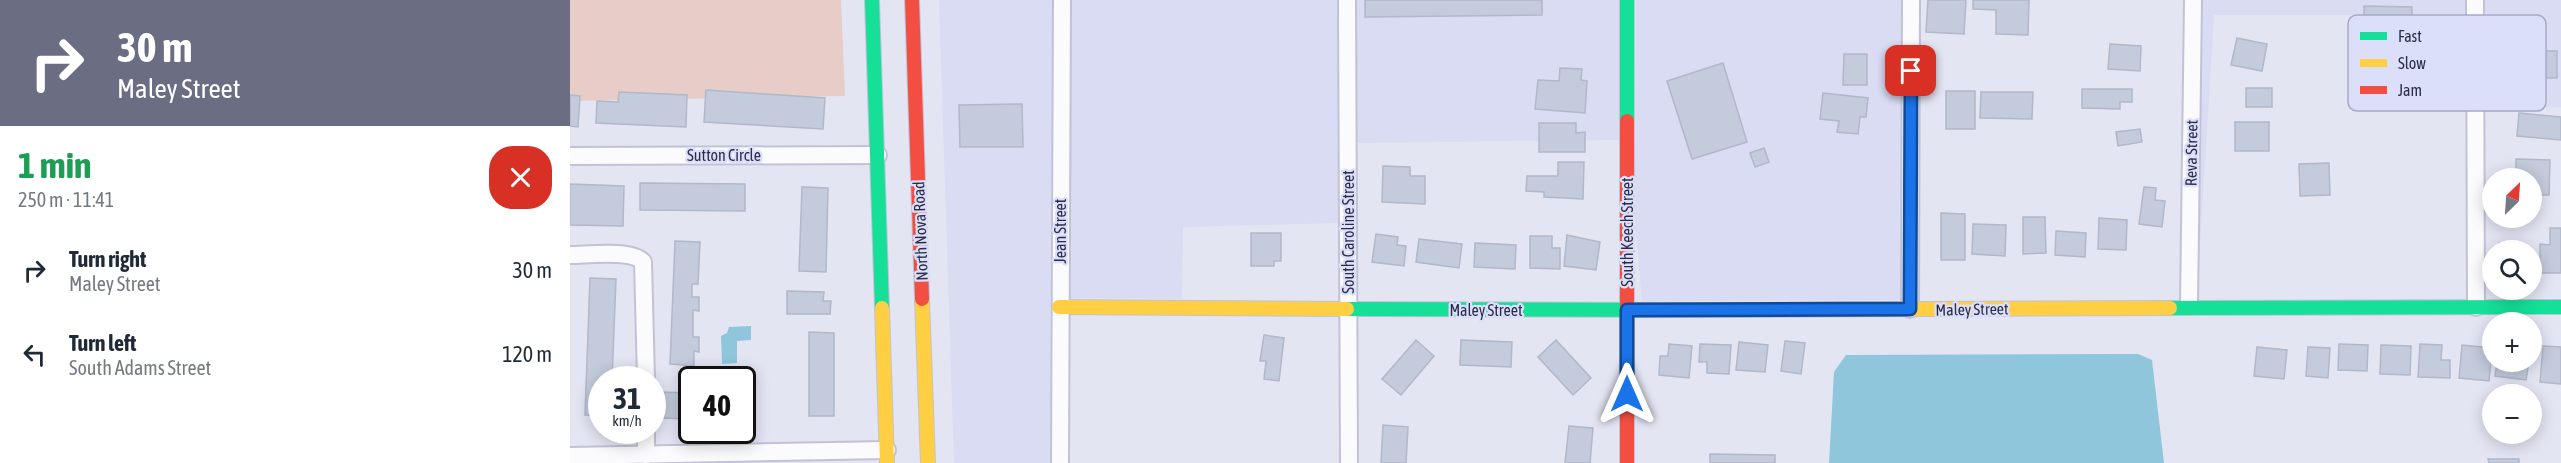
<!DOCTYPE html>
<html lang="en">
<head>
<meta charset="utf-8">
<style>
	body { margin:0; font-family:"Asap Condensed",sans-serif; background:#f2f2f3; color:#1f2937; height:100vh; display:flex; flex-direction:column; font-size:22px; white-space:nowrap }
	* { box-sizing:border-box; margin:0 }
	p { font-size:20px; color:#747a83 }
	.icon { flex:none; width:33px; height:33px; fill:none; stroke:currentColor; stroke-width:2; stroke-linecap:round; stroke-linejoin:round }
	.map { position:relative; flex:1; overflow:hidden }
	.details { display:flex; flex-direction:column; background:#fff; width:570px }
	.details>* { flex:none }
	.guide { background:#6b6d83; color:#fff; overflow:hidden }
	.needle { width:39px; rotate:25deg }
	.fabs { position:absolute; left:1912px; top:168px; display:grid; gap:12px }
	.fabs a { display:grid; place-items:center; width:60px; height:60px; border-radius:50%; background:#fff; box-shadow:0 3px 15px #0003; font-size:30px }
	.speed { position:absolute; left:18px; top:366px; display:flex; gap:12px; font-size:30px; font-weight:700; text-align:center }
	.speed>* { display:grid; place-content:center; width:78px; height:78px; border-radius:50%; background:#fff; box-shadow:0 3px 15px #0003; line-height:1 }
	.speed small { font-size:15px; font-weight:400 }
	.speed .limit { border:3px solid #111; border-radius:9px; background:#fff; color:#111 }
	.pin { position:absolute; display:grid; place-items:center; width:51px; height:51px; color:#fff; margin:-26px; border-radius:12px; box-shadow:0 3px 9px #0006 }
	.me { position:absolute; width:66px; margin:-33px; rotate:0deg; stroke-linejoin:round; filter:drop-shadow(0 0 4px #0008) }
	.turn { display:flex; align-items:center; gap:21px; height:126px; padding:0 18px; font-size:27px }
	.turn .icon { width:78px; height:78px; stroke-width:2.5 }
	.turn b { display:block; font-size:42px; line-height:51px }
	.round { display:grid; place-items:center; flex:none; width:63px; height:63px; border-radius:24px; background:#f2f2f3 }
	.overview { display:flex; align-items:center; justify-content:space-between; height:102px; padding:0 18px }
	h1 { font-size:36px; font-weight:700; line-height:45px; color:#1e9e55 }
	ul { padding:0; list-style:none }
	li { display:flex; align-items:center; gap:18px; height:84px; padding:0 18px }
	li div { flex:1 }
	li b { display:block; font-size:22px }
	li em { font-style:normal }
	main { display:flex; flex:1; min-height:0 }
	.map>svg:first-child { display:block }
</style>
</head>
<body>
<main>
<section class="details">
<div class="guide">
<div class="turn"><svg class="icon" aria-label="right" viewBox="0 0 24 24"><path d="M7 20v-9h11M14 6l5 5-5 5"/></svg><div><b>30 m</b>Maley Street</div></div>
</div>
<div class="overview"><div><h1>1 min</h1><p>250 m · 11:41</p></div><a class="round" style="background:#d93025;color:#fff"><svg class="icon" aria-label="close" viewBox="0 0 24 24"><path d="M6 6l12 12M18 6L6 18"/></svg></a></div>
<ul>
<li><svg class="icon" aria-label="right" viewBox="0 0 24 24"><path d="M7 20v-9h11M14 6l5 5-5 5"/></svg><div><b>Turn right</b><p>Maley Street</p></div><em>30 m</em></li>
<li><svg class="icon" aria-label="left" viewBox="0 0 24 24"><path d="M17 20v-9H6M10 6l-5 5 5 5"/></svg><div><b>Turn left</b><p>South Adams Street</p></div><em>120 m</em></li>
</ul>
</section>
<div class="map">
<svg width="1991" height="463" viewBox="0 0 1991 463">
	<rect width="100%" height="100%" fill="#e3e5f3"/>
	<!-- built -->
	<g fill="#d9dcf3">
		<polygon points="369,0 483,0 480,316 482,463 384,463"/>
		<polygon points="500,0 768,0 769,223 613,227 612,299 498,298"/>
		<polygon points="785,0 1049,0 1049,140 787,143 786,156"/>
		<polygon points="1066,0 1332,0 1331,300 1072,301 1065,220"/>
		<polygon points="1631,0 1896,0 1897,108 1891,108 1885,15 1644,15 1628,276"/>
		<polygon points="1913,0 1991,0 1991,107 1914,108"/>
	</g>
	<!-- green -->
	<polygon fill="#e7ccc8" points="0,0 271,0 275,96 0,101"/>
	<!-- water -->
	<g fill="#8fc6db">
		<polygon points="181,326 181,340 167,341 167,363 152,364 151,336 157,333 159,327"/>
		<polygon points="1568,354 1582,360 1594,463 1259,463 1264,372 1276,355"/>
	</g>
	<!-- building -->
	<g fill="#c3cbdc" stroke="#b0b8c9" stroke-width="1.5">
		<polygon points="795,0 972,0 972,15 795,17"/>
		<polygon points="1358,0 1396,0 1394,34 1356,32"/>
		<polygon points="1403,0 1459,0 1458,35 1426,34 1426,10 1403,9"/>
		<polygon points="1794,6 1842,7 1842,34 1794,30"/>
		<polygon points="1667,38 1697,44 1692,71 1661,65"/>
		<polygon points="1540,44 1571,46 1570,71 1538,69"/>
		<polygon points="1941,51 1987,51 1987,78 1941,77"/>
		<polygon points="1274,54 1297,54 1297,85 1273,85"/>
		<polygon points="1153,63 1177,142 1122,159 1097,81"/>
		<polygon points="990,68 1012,69 1011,80 1017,81 1015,113 965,109 968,80 989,81"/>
		<rect x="1676" y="88" width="26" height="19"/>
		<polygon points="1512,89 1562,89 1562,102 1550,102 1550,109 1512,108"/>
		<polygon points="136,90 255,98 253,129 134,122"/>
		<rect x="1376" y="91" width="29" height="38"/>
		<polygon points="49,92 117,95 116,127 26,123 27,101 48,102"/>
		<polygon points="1411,92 1463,92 1462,119 1410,118"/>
		<polygon points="1253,93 1298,98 1296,117 1290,117 1288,134 1267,132 1269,121 1250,119"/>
		<polygon points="0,95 10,96 8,127 0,126"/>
		<polygon points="452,104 453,147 390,147 389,105"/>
		<polygon points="1949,113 1991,117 1991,140 1947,136"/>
		<rect x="1665" y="122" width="34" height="29"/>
		<polygon points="969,123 1006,123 1006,133 1015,132 1015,152 969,152"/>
		<polygon points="1570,129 1572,142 1548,146 1546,132"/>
		<polygon points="1194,148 1199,162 1185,167 1180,153"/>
		<polygon points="1946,159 1980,160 1979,195 1962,195 1962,178 1946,178"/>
		<polygon points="988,162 1014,162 1013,199 974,197 974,192 956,191 957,176 988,176"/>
		<polygon points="1759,163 1760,195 1730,196 1729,164"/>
		<polygon points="813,166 840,167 840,176 855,176 855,204 812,202"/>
		<polygon points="70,183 175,184 175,211 70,210"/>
		<polygon points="0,184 54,186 53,226 0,225"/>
		<polygon points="232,187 258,188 256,272 229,271"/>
		<polygon points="1574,187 1586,188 1585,200 1595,201 1592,227 1569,224"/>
		<polygon points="1371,213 1395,214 1395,260 1371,260"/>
		<polygon points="1453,217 1475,217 1476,253 1453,254"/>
		<polygon points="1529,218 1557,220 1556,250 1528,249"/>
		<polygon points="1403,224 1436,225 1435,256 1402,254"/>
		<polygon points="1980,228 1991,228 1991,273 1970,273 1970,244 1980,245"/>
		<polygon points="1486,231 1516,233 1515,257 1485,255"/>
		<polygon points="681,233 711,233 711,261 704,261 704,266 681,266"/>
		<polygon points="806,234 828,237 827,245 836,246 834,266 802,262"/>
		<polygon points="997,235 1030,242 1026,270 994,266"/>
		<polygon points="960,236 982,236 982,248 990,248 990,269 960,268"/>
		<polygon points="849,239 892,244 889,268 846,262"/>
		<polygon points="105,241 130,242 128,284 122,284 122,297 129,297 129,311 123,310 123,337 129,337 129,352 124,351 124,366 100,364"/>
		<polygon points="905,243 946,245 945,269 904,267"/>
		<polygon points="1929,243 1949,246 1948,250 1928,250"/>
		<polygon points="20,278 46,279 42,380 32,380 32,416 15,415"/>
		<polygon points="217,291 254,292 253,301 261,301 260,314 217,314"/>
		<polygon points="239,332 264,333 264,416 239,416"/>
		<polygon points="694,335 714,338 709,381 694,379 696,361 690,361"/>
		<polygon points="846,340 864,356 831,395 812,379"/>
		<polygon points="891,340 942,342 941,367 890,365"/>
		<polygon points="986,340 1021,378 1003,395 968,357"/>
		<polygon points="1215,341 1235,343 1231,374 1211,371"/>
		<polygon points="1169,342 1198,345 1195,372 1166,370"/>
		<polygon points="1099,344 1122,346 1119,378 1089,375 1090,356 1098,356"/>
		<polygon points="1130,344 1161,345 1159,374 1137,373 1137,362 1129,362"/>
		<polygon points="1769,344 1798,345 1797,371 1768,370"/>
		<polygon points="1850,344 1872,345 1871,360 1880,360 1880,378 1848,377"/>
		<polygon points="1811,345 1841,346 1840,375 1810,374"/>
		<polygon points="1892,345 1922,348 1919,381 1889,378"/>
		<polygon points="1973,346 1991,347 1991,384 1970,382"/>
		<polygon points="1687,347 1717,350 1714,379 1684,376"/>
		<polygon points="1738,347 1760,348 1758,378 1736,376"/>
		<polygon points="1927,362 1959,362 1956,380 1925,376"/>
		<polygon points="91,392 122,393 122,419 90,418"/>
		<polygon points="172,393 185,394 183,420 172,419"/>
		<polygon points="813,425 838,427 836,463 811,463"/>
		<polygon points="999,426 1023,428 1020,463 995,463"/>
		<polygon points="1140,454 1205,455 1205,463 1140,463"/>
		<polygon points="1918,459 1949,459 1949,463 1919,463"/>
	</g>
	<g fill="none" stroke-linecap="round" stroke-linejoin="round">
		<defs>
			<g id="street">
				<polyline points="777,0 779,463"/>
				<polyline points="1905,0 1906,307"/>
				<polyline points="0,156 308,155"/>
				<path d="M 0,255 C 17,255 62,249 73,262 L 76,380"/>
				<polyline points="1619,306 1623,0"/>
				<polyline points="1340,309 1341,0"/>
				<polyline points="76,430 76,455"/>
				<polyline points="0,456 317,450"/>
				<polyline points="490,463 492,0"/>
			</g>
			<g id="fast">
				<polyline points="302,0 312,308"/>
				<polyline points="1057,0 1057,121"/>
				<polyline points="1600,308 1991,307"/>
				<polyline points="777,309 1137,310"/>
			</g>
			<g id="slow">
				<polyline points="352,299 358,463"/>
				<polyline points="489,307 777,309"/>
				<polyline points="312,308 317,463"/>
				<polyline points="1137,310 1600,308"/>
			</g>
			<g id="jam">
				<polyline points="342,0 352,299"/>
				<polyline points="1057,121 1057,463"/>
			</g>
		</defs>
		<!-- street casing -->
		<use href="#street" stroke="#c1c2d6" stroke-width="20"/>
		<!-- fast casing -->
		<use href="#fast" stroke="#c1c2d6" stroke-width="16"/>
		<!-- slow casing -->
		<use href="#slow" stroke="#c1c2d6" stroke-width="16"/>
		<!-- jam casing -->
		<use href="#jam" stroke="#c1c2d6" stroke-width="16"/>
		<!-- street -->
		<use href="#street" stroke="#fbfbfd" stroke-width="16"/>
		<!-- fast -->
		<use href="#fast" stroke="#16e098" stroke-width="14"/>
		<!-- slow -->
		<use href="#slow" stroke="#ffcf43" stroke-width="14"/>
		<!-- jam -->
		<use href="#jam" stroke="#f24e42" stroke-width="14"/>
	</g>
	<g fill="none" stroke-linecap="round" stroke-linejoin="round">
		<defs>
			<polyline id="route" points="1057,394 1057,310 1340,309 1341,71"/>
		</defs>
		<!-- route casing -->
		<use href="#route" stroke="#114b97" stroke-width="15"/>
		<!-- route -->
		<use href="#route" stroke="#1a73e8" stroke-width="10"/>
	</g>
	<g text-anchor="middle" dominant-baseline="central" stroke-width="4.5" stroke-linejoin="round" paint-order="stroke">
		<!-- street labels -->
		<g font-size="16" fill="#2b2d47" stroke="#dcdffa">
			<text transform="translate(1621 153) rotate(-89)">Reva Street</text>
			<text x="154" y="155">Sutton Circle</text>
			<text transform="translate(350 231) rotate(-92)">North Nova Road</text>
			<text transform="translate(490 231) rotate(-90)">Jean Street</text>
			<text transform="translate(778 232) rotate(-90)">South Caroline Street</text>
			<text transform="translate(1057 232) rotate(-90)">South Keech Street</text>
			<text transform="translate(1402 309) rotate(-1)">Maley Street</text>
			<text x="916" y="310">Maley Street</text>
		</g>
	</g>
	<!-- legend -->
	<rect x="1778" y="15" width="198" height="96" rx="9" fill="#dcdffa" stroke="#a7aac4" stroke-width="1.5"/>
	<rect x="1790" y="32" width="27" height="8" fill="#16e098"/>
	<rect x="1790" y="59" width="27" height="8" fill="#ffcf43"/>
	<rect x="1790" y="86" width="27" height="8" fill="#f24e42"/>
	<g font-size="16" fill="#2b2d47">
		<text x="1828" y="42">Fast</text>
		<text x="1828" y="69">Slow</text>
		<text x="1828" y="96">Jam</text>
	</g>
</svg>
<div class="fabs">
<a><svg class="needle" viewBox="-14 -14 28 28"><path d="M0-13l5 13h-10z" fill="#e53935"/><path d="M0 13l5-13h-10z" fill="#747a83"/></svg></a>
<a><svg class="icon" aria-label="search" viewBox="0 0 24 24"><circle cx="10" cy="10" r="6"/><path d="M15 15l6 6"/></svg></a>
<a>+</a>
<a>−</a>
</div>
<div class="speed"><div>31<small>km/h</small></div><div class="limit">40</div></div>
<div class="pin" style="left:1341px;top:71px;background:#d93025"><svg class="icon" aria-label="arrive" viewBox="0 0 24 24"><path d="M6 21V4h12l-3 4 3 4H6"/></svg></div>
<svg class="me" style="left:1057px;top:394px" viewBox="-20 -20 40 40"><path d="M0-17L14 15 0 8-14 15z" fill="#1a73e8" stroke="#fff" stroke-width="4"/></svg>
</div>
</main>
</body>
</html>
